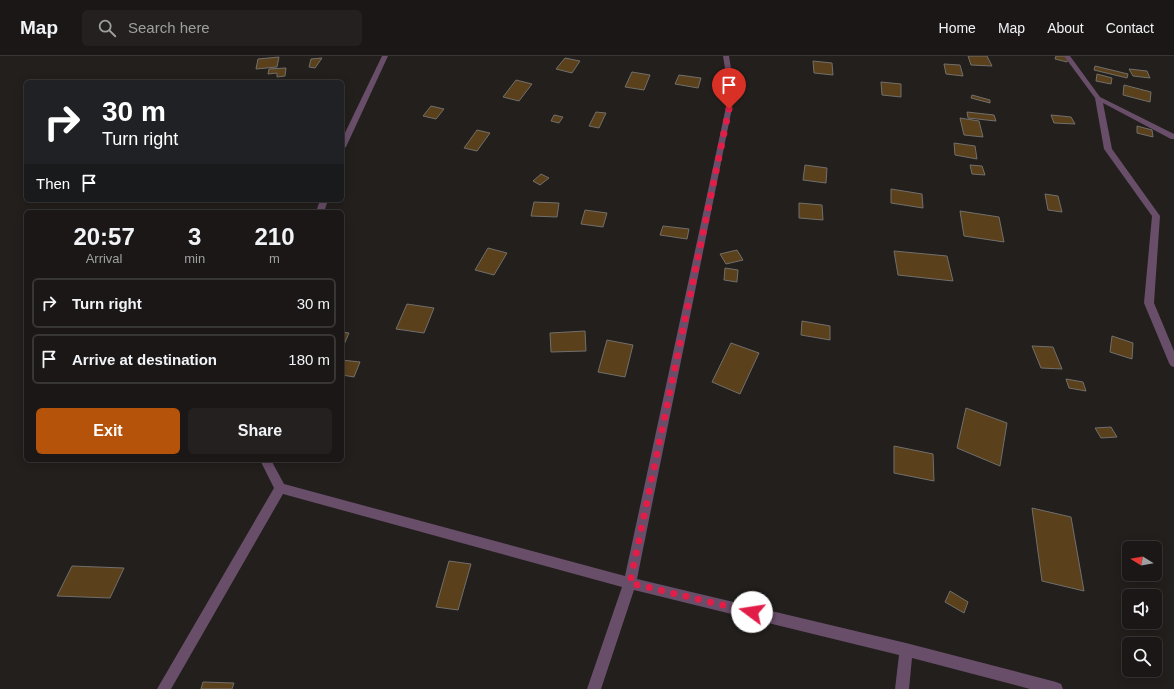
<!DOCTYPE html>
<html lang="en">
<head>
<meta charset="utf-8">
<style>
	body { margin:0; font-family:Helvetica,sans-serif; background:#23201f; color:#f1f3f6; height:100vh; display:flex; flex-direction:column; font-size:15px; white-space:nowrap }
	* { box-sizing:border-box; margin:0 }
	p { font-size:13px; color:#9f9fa1 }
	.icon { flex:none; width:22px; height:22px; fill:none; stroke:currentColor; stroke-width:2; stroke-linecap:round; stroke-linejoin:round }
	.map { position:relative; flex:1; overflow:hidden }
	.side { position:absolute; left:24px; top:154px; width:320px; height:252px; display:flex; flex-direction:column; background:#1a1716; border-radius:6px; box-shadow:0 2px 10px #0003,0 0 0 1px #383635 }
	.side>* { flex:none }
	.banner { position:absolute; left:24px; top:24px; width:320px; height:122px; border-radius:6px; box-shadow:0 2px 10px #0003,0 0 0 1px #383635; background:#202124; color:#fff; overflow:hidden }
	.needle { width:26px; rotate:281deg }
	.buttons { position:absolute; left:1122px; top:485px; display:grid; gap:8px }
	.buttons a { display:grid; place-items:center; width:40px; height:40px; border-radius:6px; background:#1a1716; box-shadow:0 2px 10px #0003,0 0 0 1px #383635; font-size:20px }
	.pin { position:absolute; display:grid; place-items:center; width:34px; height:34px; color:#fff; margin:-41px -17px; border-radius:50% 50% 50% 0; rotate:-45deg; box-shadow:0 0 4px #0007 }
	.pin .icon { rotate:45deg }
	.me { position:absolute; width:44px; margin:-22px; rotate:284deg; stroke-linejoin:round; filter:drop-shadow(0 0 3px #0008) }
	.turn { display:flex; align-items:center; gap:14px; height:84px; padding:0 12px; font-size:18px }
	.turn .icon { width:52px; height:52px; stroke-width:2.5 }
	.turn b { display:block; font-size:28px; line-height:34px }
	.then { display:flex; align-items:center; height:38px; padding:0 12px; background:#0003; gap:8px; font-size:15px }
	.eta { display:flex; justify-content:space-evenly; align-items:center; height:68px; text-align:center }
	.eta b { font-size:24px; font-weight:600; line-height:28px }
	.button { display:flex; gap:8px; margin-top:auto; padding:8px 12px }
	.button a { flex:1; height:46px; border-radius:6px; background:#b45309; color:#fff; font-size:16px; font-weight:600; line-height:46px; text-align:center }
	.button a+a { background:#23201f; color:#f1f3f6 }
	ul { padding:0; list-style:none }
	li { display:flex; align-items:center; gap:12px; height:50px; margin:0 8px 6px; padding:0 4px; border:2px solid #383635; border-radius:6px }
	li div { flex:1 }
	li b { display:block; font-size:15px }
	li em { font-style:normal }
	header { display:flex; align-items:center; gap:24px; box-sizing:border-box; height:56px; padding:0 20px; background:#1a1716; border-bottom:1px solid #383635 }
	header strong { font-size:19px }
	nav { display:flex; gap:22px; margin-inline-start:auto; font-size:14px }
	.search { width:280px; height:36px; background:#23201f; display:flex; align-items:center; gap:10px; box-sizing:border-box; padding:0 14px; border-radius:6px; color:#9f9fa1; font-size:15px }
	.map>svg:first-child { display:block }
</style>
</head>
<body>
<header>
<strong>Map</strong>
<div class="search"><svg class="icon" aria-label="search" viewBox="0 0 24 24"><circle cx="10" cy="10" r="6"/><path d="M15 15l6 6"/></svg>Search here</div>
<nav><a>Home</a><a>Map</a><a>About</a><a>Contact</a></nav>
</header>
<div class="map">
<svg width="1174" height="633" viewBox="0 0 1174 633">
	<rect width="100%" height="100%" fill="#221f1d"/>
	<!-- building -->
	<g fill="#5a411c" stroke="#716f6c">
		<polygon points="968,0 987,0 992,10 971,9"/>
		<polygon points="1056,0 1068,0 1067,6 1055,3"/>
		<polygon points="279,1 277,11 256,13 258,3"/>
		<polygon points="322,2 315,12 309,11 311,3"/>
		<polygon points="565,2 580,5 572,17 556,13"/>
		<polygon points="813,5 832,7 833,19 814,17"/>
		<polygon points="944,8 960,9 963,20 946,18"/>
		<polygon points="1095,10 1128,18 1127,22 1094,14"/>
		<polygon points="286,12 285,20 277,21 277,17 268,18 269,13"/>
		<polygon points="1129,13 1147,15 1150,22 1133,20"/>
		<polygon points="632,16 650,19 644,34 625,31"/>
		<polygon points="1097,18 1112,22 1111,28 1096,25"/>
		<polygon points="679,19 701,22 698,32 675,28"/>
		<polygon points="516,24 532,28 519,45 503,41"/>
		<polygon points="881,26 901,28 901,41 882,39"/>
		<polygon points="1124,29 1151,36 1150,46 1123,39"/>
		<polygon points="972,39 990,44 990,47 971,42"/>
		<polygon points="431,50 444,53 436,63 423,60"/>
		<polygon points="596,56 606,57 599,72 589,70"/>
		<polygon points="967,56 994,59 996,65 968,62"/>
		<polygon points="554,59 563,61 559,67 551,65"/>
		<polygon points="1051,59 1071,61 1075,68 1054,67"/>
		<polygon points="960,62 979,65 983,81 964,79"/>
		<polygon points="1137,70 1152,74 1153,81 1137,77"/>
		<polygon points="477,74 490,77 477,95 464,92"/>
		<polygon points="954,87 975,90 977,103 955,99"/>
		<polygon points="805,109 827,112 826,127 803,124"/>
		<polygon points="970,109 982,110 985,119 972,118"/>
		<polygon points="541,118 549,122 540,129 533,125"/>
		<polygon points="891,133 922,138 923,152 891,147"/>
		<polygon points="1045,138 1058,140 1062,156 1048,154"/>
		<polygon points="534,146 559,147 557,161 531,160"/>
		<polygon points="799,147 822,149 823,164 799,162"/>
		<polygon points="585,154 607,157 603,171 581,168"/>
		<polygon points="960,155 999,161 1004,186 964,180"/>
		<polygon points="663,170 689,173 687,183 660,179"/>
		<polygon points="488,192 507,197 494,219 475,214"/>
		<polygon points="737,194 743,204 726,208 720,198"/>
		<polygon points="894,195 947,200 953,225 898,219"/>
		<polygon points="725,212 738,214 737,226 724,224"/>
		<polygon points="407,248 434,252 424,277 396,273"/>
		<polygon points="802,265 830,270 830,284 801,279"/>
		<polygon points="585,275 586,295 551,296 550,277"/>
		<polygon points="342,276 349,277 343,291 342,290"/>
		<polygon points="1112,280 1133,287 1132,303 1110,296"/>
		<polygon points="607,284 633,289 625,321 598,316"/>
		<polygon points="731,287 759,297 740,338 712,326"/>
		<polygon points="1032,290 1053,291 1062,313 1041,312"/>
		<polygon points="342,304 360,306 354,321 342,319"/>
		<polygon points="1066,323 1083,326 1086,335 1069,332"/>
		<polygon points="966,352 1007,367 1000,410 957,392"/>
		<polygon points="1111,371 1117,381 1101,382 1095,372"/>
		<polygon points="894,390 933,398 934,425 894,417"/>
		<polygon points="1032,452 1071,461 1084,535 1042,525"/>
		<polygon points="449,505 471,508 458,554 436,551"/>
		<polygon points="72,510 124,512 110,542 57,540"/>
		<polygon points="950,535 968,546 964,557 945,546"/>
		<polygon points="203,626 234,627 232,633 201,633"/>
	</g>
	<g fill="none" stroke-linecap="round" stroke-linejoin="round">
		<!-- minor -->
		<g fill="#694e69" fill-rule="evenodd">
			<polygon points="382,0 388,0 346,91 342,93 342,83"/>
			<polygon points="723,0 729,0 735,37 637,523 906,587 1056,626 1061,628 1063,633 1030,633 912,602 909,633 895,633 899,599 634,534 601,633 587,633 622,531 283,438 171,633 157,633 274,432 260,404 271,404 284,428 625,520 729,37"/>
			<polygon points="1064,0 1070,0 1100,41 1174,78 1174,83 1171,83 1103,47 1112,93 1160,160 1154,247 1174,295 1174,311 1171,310 1169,307 1144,247 1152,160 1104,93 1095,42"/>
			<polygon points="320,144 328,144 324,156 316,156"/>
		</g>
	</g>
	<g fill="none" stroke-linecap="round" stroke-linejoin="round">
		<!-- route -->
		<polyline stroke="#e11d48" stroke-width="7" stroke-dasharray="0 12.6" points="729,53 630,527 752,556"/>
	</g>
</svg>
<div class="buttons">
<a><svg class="needle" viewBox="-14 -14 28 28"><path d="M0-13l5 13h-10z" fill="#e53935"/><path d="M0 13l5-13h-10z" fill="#9f9fa1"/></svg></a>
<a><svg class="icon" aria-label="sound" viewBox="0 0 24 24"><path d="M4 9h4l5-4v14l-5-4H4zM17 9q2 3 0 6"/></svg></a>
<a><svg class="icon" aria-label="search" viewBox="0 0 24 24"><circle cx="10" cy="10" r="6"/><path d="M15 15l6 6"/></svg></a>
</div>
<div class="pin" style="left:729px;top:53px;background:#d93025"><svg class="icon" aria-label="arrive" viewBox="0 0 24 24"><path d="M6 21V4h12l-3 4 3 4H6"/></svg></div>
<svg class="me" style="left:752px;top:556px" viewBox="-20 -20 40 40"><circle r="19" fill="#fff"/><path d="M0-13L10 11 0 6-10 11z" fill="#e11d48"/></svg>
<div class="banner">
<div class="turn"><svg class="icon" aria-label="right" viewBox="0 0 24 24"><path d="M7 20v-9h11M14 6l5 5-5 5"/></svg><div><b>30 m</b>Turn right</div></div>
<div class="then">Then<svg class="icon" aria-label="arrive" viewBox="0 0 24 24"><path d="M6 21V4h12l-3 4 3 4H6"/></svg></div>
</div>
<section class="side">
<div class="eta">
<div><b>20:57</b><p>Arrival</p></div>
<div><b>3</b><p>min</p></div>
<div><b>210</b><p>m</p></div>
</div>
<ul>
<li><svg class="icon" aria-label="right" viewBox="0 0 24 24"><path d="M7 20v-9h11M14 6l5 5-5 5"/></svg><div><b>Turn right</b></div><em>30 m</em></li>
<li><svg class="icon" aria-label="arrive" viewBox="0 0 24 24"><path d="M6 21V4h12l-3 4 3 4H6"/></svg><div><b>Arrive at destination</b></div><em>180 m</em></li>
</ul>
<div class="button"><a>Exit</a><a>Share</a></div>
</section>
</div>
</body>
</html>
